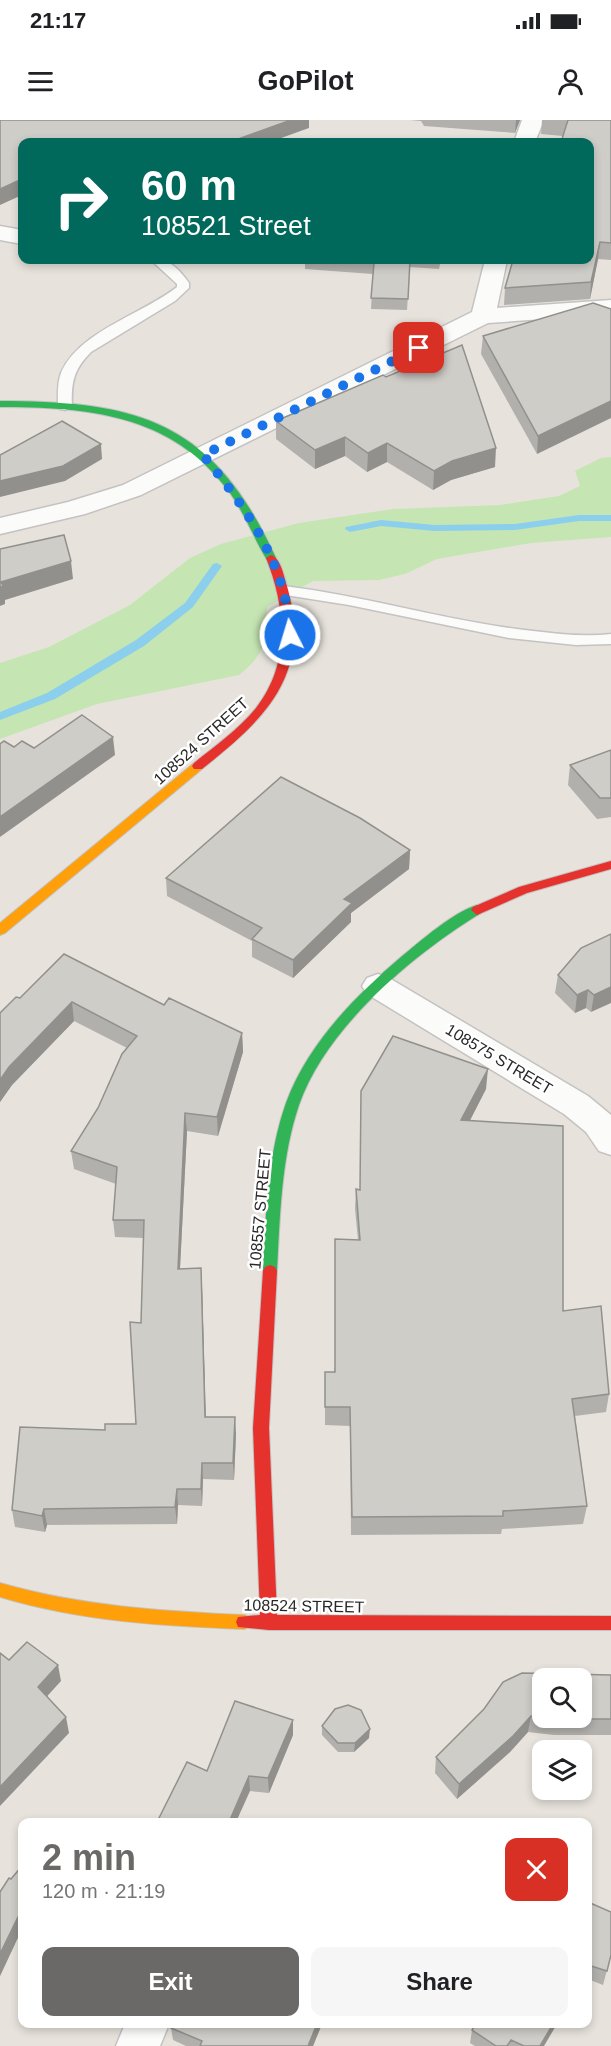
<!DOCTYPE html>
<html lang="en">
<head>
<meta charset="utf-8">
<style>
	body { margin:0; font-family:Arial,sans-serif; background:#f6f6f6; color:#202124; height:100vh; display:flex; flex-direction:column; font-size:22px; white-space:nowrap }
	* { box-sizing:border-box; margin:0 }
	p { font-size:20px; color:#757577 }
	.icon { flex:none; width:33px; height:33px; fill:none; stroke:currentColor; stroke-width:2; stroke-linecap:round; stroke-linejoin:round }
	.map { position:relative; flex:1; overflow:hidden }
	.drawer { position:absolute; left:18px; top:1698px; width:574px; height:210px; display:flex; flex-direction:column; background:#fff; border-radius:12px; box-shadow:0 3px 9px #0003 }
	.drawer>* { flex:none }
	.top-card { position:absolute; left:18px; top:18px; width:576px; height:126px; border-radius:12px; box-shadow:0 3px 9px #0003; background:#00695c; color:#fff; overflow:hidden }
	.buttons { position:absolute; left:532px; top:1548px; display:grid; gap:12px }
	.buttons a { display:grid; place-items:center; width:60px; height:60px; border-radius:12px; background:#fff; box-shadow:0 3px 9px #0003; font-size:30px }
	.pin { position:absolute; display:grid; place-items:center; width:51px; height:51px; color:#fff; margin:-26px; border-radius:12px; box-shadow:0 3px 9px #0006 }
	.me { position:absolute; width:66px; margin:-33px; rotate:355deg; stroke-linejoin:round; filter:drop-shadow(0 0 4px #0008) }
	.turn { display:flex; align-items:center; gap:21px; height:126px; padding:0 24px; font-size:27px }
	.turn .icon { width:78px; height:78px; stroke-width:2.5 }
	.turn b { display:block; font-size:42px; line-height:51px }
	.round { display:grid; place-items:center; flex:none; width:63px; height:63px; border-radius:12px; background:#f6f6f6 }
	.head { display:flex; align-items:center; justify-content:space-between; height:102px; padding:0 24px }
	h1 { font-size:36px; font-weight:700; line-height:45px; color:#6b6967 }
	.primary-button { display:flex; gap:12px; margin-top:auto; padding:12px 24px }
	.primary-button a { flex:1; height:69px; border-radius:12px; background:#6b6967; color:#fff; font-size:24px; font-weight:700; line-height:69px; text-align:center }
	.primary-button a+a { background:#f6f6f6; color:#202124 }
	.status { display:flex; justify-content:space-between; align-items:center; height:42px; padding:0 30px; background:#fff; direction:ltr }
	.status svg { height:16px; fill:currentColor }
	header { display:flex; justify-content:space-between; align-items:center; height:78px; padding:0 24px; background:#fff; font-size:27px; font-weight:700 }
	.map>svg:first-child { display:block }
</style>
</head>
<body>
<div class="status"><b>21:17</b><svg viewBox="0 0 49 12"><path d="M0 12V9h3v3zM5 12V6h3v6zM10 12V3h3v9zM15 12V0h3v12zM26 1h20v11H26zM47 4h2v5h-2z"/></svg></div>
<header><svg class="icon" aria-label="menu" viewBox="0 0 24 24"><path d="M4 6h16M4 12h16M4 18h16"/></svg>GoPilot<svg class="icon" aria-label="person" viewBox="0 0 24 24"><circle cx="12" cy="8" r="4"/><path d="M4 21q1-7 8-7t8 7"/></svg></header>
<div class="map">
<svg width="611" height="1926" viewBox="0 0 611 1926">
	<rect width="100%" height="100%" fill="#e7e3dc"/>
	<!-- green -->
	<path fill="#c5e5b3" d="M 611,337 L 611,417 L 531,423 L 437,439 L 405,454 L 379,460 L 313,461 L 267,487 C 264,522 268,532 239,555 L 97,584 L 0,619 L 0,543 L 49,527 L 130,485 L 190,438 L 221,424 L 299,403 L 393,389 L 500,385 L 559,376 L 580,366 L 575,351 L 601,338 Z"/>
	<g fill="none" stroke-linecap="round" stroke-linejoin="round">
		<!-- stream -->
		<g fill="#8bcfed" fill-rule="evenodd">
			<polygon points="579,395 611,395 611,401 579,401 515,410 435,411 381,406 350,412 345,409 346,407 381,400 435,405 515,404"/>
			<polygon points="217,443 222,446 193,487 144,526 55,579 0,600 0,592 47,573 136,520 185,483 213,444"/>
		</g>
		<defs>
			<g id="lane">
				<path d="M 151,140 C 169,138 179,149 189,163 L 189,168 L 175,181 L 91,232 C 74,249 71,262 72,286 L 65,290 L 60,289 L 58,286 C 58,276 57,263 61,253 C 79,211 143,194 177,167 L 177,164 Z"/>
				<path d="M 284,466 C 368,476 449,502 533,511 C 559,514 585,517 611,514 L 611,524 L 576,525 L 509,518 L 349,485 L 279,474 L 277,471 L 279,468 Z"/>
			</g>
			<g id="street">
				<polygon points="522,0 544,0 535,22 514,22"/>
				<polygon points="0,106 22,110 22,124 0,120"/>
				<polygon points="485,140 507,140 497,188 611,180 611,194 488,203 141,375 85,394 0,414 0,398 68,382 123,365 472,192"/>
				<polygon points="378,854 389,858 588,976 611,995 611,1035 599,1031 586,1012 564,994 367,874 362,866 367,858"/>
				<polygon points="125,1904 169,1904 160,1926 116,1926"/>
			</g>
			<g id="fast">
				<path d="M 0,281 C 142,281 214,303 276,438 L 275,440 L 267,440 C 253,417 244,391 227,369 C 170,294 87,287 0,287 Z"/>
				<path d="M 477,785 L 481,787 L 483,790 L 481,793 C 414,834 326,907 299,985 C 281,1038 280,1096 277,1151 L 275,1155 L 270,1157 L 265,1155 L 263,1151 C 266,1096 267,1036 286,983 C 307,925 355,876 401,837 C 422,820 452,793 477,785 Z"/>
			</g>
			<g id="slow">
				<polygon points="198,642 202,643 204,646 202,649 5,813 0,815 0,803 194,643"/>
				<path d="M 0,1463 C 80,1486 161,1491 244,1495 L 250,1497 L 252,1502 L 250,1507 L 244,1509 C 161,1506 80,1501 0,1477 Z"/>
			</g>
			<g id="jam">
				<path d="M 271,435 C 281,438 284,457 287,466 C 312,555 266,598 202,649 L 194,649 L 192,646 L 194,643 C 215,626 239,609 256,588 C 291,543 286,488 266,438 Z"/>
				<polygon points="611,741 611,749 527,773 477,795 471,790 473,787 519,767"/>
				<polygon points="270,1145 275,1147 277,1151 269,1308 277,1495 611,1496 611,1510 269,1510 238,1507 236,1502 238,1497 260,1495 253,1308 263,1151 265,1147"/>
			</g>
		</defs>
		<!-- lane casing -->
		<use href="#lane" stroke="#c4c2c2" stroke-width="3"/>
		<!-- street casing -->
		<use href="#street" stroke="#c4c2c2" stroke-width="3"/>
		<!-- fast casing -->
		<use href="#fast" stroke="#c4c2c2" stroke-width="2"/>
		<!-- slow casing -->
		<use href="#slow" stroke="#c4c2c2" stroke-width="2"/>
		<!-- jam casing -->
		<use href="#jam" stroke="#c4c2c2" stroke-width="2"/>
		<!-- lane -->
		<use href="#lane" fill="#fbfbfa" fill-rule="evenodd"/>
		<!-- street -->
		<use href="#street" fill="#fbfbfa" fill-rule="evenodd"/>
		<!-- fast -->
		<use href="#fast" fill="#30b455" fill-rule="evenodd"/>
		<!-- slow -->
		<use href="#slow" fill="#ff9f0a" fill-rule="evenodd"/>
		<!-- jam -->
		<use href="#jam" fill="#e5322d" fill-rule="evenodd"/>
	</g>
	<!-- wall -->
	<g fill="#b2b0ac">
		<polygon points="410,0 520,0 515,13 424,6 421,1"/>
		<polygon points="542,0 611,0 611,140 598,139 590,179 504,185 505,168 590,140 563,16 541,14"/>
		<polygon points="305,140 441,140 439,149 410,147 407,190 371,189 373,154 305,149"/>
		<polygon points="611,189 537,334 481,234 483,216"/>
		<polygon points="383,255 495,347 451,360 433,370 387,342 367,352 345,336 315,349 276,319 276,301"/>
		<polygon points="611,630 611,697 597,699 568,665 570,645"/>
		<polygon points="410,730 409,749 351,793 351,802 293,858 252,837 252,821 167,776 166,758"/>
		<polygon points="611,814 591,892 586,888 575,893 555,873 558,855"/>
		<polygon points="20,878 164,885 242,913 243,932 218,1016 187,1011 180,1149 202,1166 206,1297 236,1314 234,1360 203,1359 202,1386 178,1385 177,1404 47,1405 45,1412 15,1407 12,1390 105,1310 136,1304 141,1203 144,1118 115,1117 113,1100 116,1064 74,1049 71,1031 98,988 127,928 74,901 12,965 0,982 0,893"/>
		<polygon points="486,969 470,1000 563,1191 609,1274 606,1292 575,1296 587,1386 583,1404 502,1409 501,1414 351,1415 350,1306 325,1305 325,1252 334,1252 358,1120 355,1089 356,1069 360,1070 360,991"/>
		<polygon points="611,1555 611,1615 554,1615 528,1612 510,1632 457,1679 435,1653 436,1637"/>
		<polygon points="293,1600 293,1615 269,1673 250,1671 207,1651"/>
		<polygon points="322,1606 369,1618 354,1632 338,1632 322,1615"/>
		<polygon points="22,1746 22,1811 21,1811 0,1856 11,1759"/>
		<polygon points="588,1782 611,1835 603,1865 588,1859"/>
		<polygon points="173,1904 322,1904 313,1926 186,1926 173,1920 171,1908"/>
		<polygon points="472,1910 544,1926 475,1926 470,1923"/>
	</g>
	<!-- shaded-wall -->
	<g fill="#91908c">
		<polygon points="291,0 309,0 309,8 270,22 230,22"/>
		<polygon points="516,0 520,0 515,13"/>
		<polygon points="22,59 22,75 0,85 0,69"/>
		<polygon points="600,122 598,139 590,179 591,162"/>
		<polygon points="114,140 126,140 114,144"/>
		<polygon points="611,281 611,298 537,334 538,316"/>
		<polygon points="345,317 345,336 315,349 315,330"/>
		<polygon points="387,323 387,342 367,352 368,333"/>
		<polygon points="101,324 102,339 65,361 0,377 0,361"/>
		<polygon points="496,328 495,347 451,360 433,370 434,351 452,341"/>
		<polygon points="71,441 73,459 5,480 5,484 0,486 0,467 1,462"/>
		<polygon points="113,617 115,635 0,717 0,697"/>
		<polygon points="410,730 409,749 351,793 351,802 293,858 293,840 344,779"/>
		<polygon points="611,867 611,883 591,892 594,875"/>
		<polygon points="588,870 586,888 575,893 577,875"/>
		<polygon points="72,882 74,901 12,965 0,982 0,960 9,947"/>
		<polygon points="242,913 243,932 218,1016 217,997"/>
		<polygon points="488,949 486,969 460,1020 461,1000"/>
		<polygon points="185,993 187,1011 179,1167 178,1149"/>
		<polygon points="201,1148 202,1166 206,1314 205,1297"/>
		<polygon points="235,1297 236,1314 234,1360 233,1343"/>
		<polygon points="202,1343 203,1359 202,1386 201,1369"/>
		<polygon points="177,1369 178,1385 177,1404 175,1387"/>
		<polygon points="44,1389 47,1405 45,1412 42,1396"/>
		<polygon points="58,1545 61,1561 41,1583 38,1567"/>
		<polygon points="531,1596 528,1612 510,1632 457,1679 459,1664"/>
		<polygon points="66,1597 69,1613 0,1686 0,1667"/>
		<polygon points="293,1600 293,1615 269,1673 268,1658"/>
		<polygon points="370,1609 369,1618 354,1632 355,1623"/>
		<polygon points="249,1656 250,1671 236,1702 229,1702"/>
		<polygon points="18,1797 21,1811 0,1856 0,1834"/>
		<polygon points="317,1904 322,1904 313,1926 308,1926"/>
		<polygon points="553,1904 557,1904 544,1926 540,1926"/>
	</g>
	<!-- building -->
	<g fill="#cfcdc8" stroke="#91908c" stroke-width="1.5">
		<polygon points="0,0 291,0 230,22 22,22 22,59 0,69"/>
		<polygon points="568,0 611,0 611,123 600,122 591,162 505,168 513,140 590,140 590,22 561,22"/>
		<polygon points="320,140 410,140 408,179 371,178 374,143"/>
		<polygon points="593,183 611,189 611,281 538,316 483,216"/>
		<polygon points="462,225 496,328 452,341 434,351 387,323 368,333 345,317 315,330 276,301 383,255 386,257"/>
		<polygon points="62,301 101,324 63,346 0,361 0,335"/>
		<polygon points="64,415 71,441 1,462 3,466 0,467 0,429"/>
		<polygon points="82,595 113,617 0,697 0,624 4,621 14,627 22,621 34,628"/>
		<polygon points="611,630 611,678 600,678 570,645"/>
		<polygon points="281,657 360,698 410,730 344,779 352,783 293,840 252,819 262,808 166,758"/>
		<polygon points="611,814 611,867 594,875 588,870 577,875 558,855 581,828"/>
		<polygon points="64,834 164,885 169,878 242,913 217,997 185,993 178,1149 201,1148 205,1297 235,1297 233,1343 202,1343 201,1369 177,1369 175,1387 44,1389 42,1396 12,1390 20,1307 105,1310 105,1304 136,1304 130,1202 141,1203 144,1100 113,1100 117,1047 71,1031 98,988 122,934 137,916 72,882 9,947 0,960 0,893 16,877 20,878"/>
		<polygon points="393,916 488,949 461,1000 563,1006 563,1191 601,1186 609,1274 572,1279 587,1386 503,1391 503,1396 352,1397 350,1287 325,1287 325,1252 335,1252 335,1119 360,1120 356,1069 360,1070 361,971"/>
		<polygon points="27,1522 58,1545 38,1567 66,1597 0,1667 0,1533 9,1540"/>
		<polygon points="522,1553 611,1555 611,1599 557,1599 545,1598 582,1598 582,1558 543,1558 543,1597 531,1596 513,1616 459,1664 436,1637 484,1589 503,1562"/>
		<polygon points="235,1581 293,1600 268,1658 249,1656 229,1702 157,1702 187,1642 207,1651"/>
		<polygon points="348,1585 361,1590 370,1609 355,1623 338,1623 322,1606 335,1589"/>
		<polygon points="22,1746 22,1799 18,1797 0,1834 0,1772 9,1758 11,1759"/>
		<polygon points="588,1782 611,1792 611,1835 607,1851 588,1845"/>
		<polygon points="173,1904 317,1904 308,1926 200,1926 202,1921 171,1908"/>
		<polygon points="476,1904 553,1904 540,1926 524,1926 511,1920 507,1926 496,1926 472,1910"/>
	</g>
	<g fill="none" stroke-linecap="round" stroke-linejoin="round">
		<!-- route -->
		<path stroke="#1a73e8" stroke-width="10" stroke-dasharray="0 18" d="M 290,515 C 287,444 246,388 203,335 L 419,228"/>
	</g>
	<g text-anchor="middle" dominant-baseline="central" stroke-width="5" stroke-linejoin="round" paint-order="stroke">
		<!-- street labels -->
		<g font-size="16" fill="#282828" stroke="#fff">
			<text transform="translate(201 621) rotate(-42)">108524 STREET</text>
			<text transform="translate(499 939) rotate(31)">108575 STREET</text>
			<text transform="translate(260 1089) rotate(-85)">108557 STREET</text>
			<text transform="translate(304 1486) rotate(1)">108524 STREET</text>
		</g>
	</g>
</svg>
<div class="buttons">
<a><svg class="icon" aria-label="search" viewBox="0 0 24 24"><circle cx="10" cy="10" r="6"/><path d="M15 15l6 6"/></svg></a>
<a><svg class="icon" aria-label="layers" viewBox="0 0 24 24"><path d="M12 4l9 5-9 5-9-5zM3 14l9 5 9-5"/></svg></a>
</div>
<div class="pin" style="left:419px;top:228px;background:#d93025"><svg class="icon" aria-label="arrive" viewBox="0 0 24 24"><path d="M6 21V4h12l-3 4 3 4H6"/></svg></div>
<svg class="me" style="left:290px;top:515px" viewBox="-20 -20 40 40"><circle r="17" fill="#1a73e8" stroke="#fff" stroke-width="3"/><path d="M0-11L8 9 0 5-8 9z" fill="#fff"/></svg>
<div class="top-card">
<div class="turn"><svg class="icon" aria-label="right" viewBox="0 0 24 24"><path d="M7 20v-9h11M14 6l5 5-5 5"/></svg><div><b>60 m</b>108521 Street</div></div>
</div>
<section class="drawer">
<div class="head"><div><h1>2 min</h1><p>120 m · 21:19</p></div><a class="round" style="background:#d93025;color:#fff"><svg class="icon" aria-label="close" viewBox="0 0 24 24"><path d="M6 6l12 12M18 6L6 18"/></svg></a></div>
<div class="primary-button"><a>Exit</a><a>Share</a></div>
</section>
</div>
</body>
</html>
